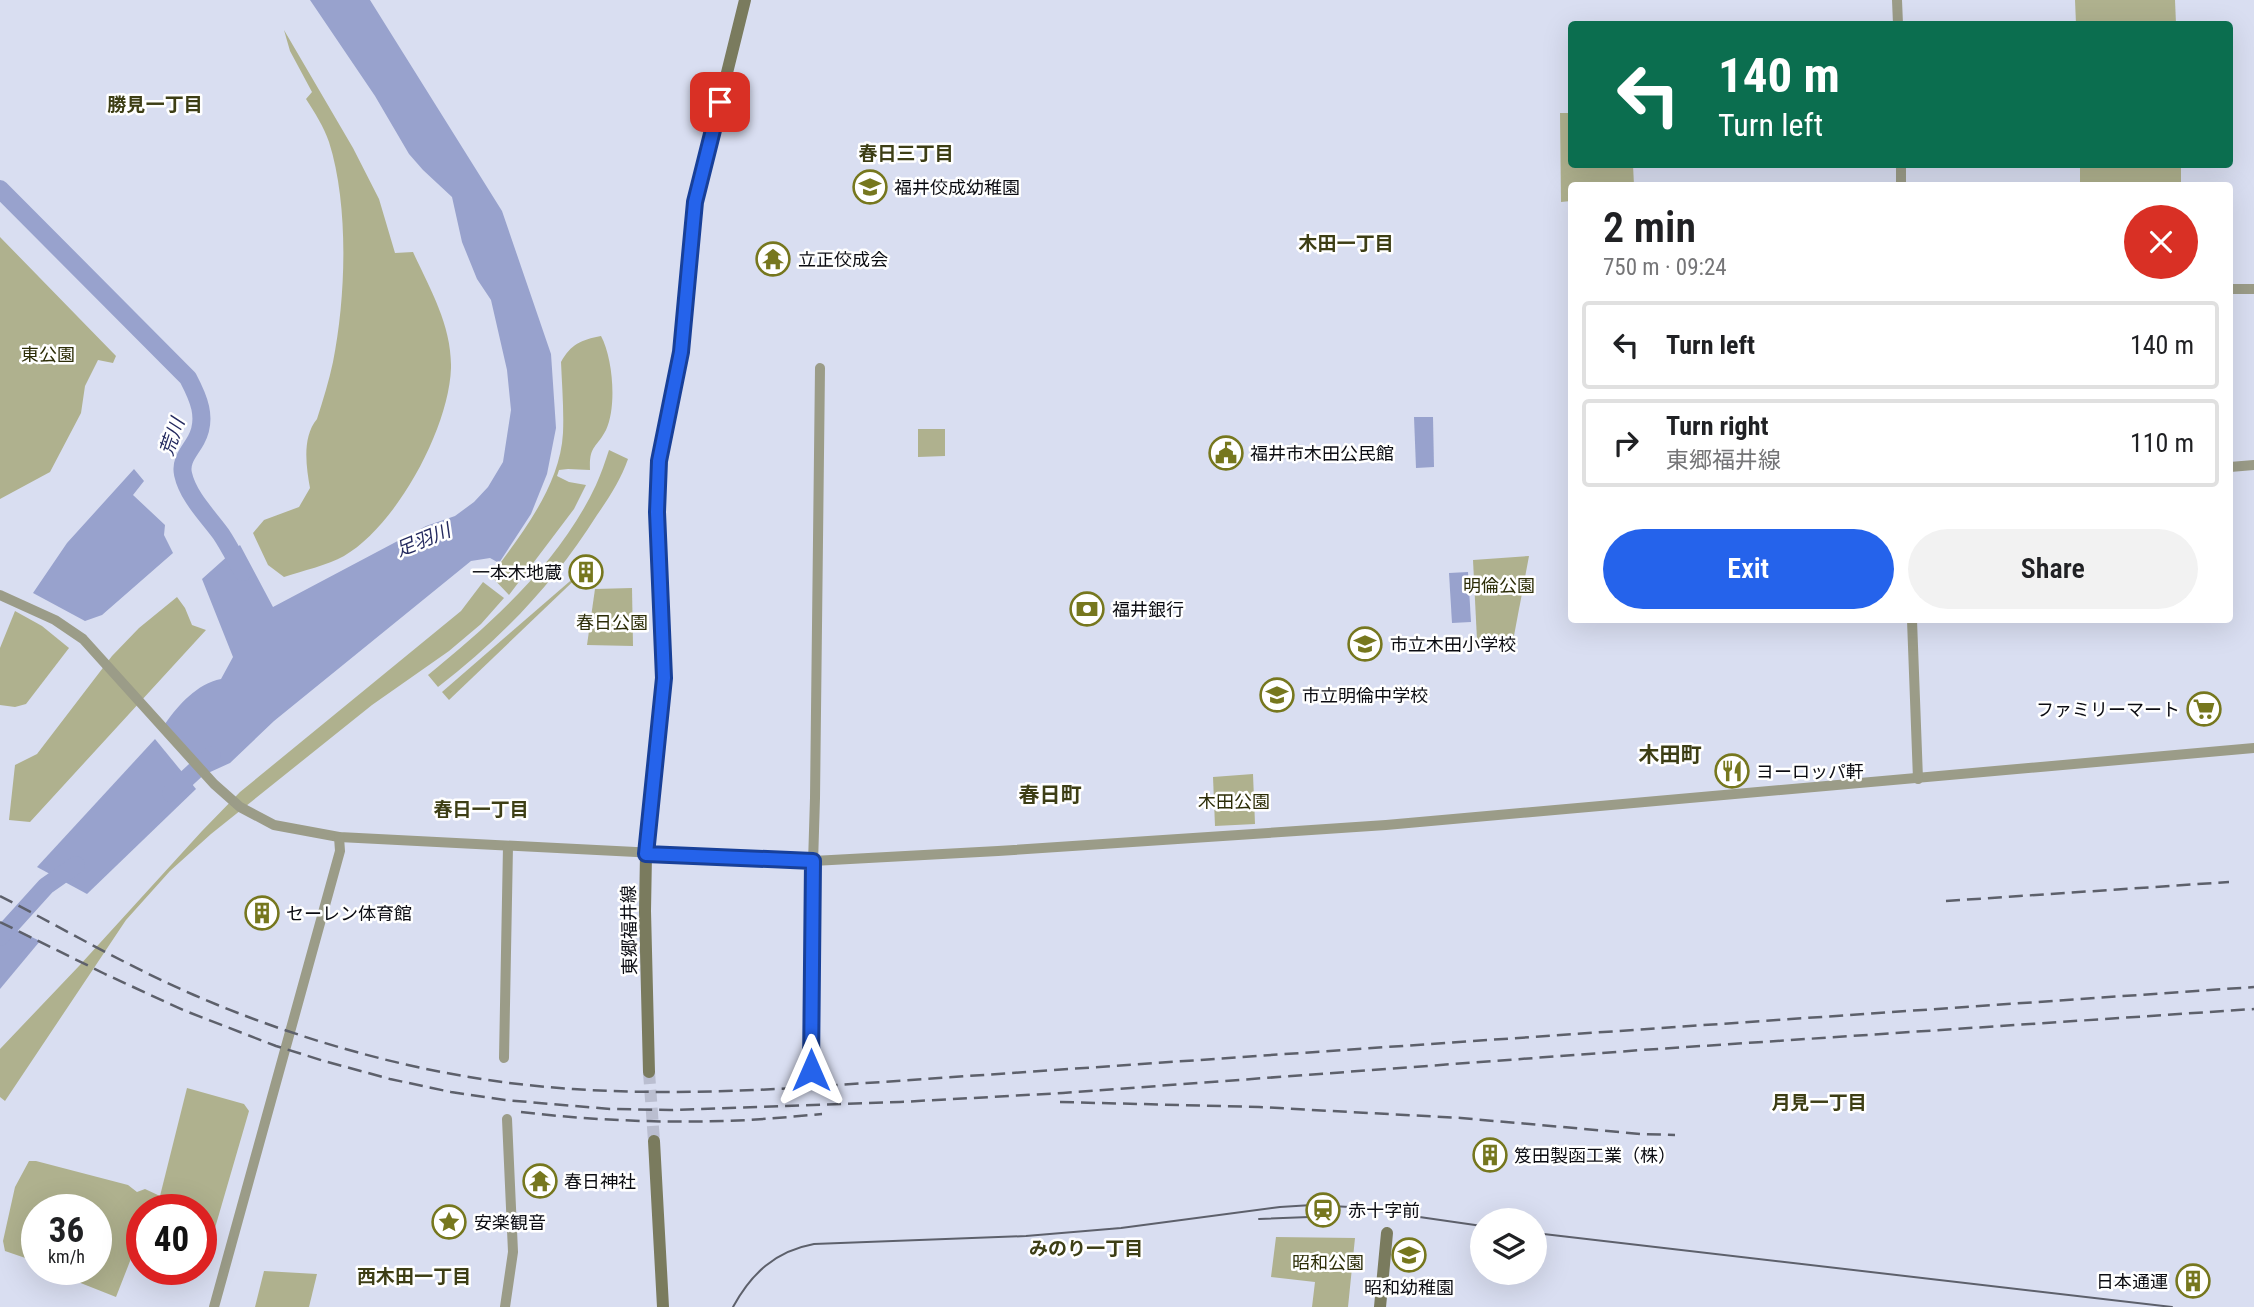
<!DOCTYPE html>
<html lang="en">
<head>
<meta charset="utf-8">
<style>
	body { margin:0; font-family:"Roboto Condensed","Noto Sans JP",sans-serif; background:#f2f2f2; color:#202124; height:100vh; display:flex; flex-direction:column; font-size:26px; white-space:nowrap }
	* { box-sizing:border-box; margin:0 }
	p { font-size:23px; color:#757577 }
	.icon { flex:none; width:38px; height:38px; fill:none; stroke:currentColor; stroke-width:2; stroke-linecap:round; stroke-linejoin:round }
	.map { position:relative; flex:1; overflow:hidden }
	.drawer { position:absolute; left:1568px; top:182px; width:665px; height:441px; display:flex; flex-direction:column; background:#fff; border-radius:7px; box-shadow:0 7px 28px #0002 }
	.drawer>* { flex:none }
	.top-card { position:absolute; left:1568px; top:21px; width:665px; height:147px; border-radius:7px; box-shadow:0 7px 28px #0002; background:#0b6e4f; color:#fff; overflow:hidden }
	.fabs { position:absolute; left:1470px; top:1208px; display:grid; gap:14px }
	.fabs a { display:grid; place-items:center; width:77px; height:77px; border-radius:50%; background:#fff; box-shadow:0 7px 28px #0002; font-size:35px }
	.speed { position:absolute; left:21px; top:1194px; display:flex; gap:14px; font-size:35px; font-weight:700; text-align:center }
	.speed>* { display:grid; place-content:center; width:91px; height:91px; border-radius:50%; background:#fff; box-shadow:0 7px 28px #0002; line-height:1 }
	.speed small { font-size:18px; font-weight:400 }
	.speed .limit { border:10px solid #d22; background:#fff; color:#111 }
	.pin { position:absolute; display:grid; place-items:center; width:60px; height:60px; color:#fff; margin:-30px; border-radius:14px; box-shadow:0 4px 10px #0006 }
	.me { position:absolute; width:77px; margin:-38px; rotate:0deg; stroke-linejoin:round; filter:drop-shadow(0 0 5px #0008) }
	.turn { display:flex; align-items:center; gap:24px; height:147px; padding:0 35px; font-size:32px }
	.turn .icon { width:91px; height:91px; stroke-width:2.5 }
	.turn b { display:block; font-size:49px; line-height:60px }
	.round { display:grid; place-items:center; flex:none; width:74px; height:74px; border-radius:37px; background:#f2f2f2 }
	.summary { display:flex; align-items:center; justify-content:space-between; height:119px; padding:0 35px }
	h1 { font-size:42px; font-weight:600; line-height:52px }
	.action { display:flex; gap:14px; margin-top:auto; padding:14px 35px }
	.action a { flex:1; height:80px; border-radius:42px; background:#2563eb; color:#fff; font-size:28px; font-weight:600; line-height:80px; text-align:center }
	.action a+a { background:#f2f2f2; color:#202124 }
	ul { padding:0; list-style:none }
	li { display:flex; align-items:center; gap:21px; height:88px; margin:0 14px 10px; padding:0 21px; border:4px solid #e0e0e0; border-radius:7px }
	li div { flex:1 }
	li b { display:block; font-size:26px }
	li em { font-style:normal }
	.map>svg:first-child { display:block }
</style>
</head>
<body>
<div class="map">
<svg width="2254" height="1307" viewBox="0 0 2254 1307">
	<rect width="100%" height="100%" fill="#d9def1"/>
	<!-- green -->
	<g fill="#afb18e">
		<polygon points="2075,0 2175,0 2176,24 2076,24"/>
		<path d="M 284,30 L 353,148 L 379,199 L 395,253 L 413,252 C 430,289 452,326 451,368 C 449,428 397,525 344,556 C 328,565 302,571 284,577 L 268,565 L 253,533 L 264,520 L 299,507 L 310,488 C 306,466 302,437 317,419 C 323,400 329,381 333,362 C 346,297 349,205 329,142 C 324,127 315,113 306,99 L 312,92 L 290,51 Z"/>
		<polygon points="1560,113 1571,113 1572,164 1633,165 1634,185 1572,186 1571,201 1561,202"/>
		<rect x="2080" y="165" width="101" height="20"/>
		<polygon points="0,237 116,356 113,363 98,360 85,386 81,413 50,472 0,499"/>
		<path d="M 601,336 C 613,358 617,407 606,430 C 596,449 589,445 590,470 L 568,469 L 559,470 L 557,476 L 569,482 L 586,485 L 574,509 L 509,595 L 491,576 C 521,534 560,487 563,433 C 564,410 562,386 561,362 C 571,344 581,340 601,336 Z"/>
		<polygon points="918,429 945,429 945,456 918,457"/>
		<path d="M 609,450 L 628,459 C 621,479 609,498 597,515 C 555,582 501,639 438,687 L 428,675 C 492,623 560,562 596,485 C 601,474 605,462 609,450 Z"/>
		<polygon points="1529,556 1513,641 1477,640 1473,560"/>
		<polygon points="584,569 585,570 449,700 442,692"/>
		<polygon points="483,582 504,598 481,624 449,651 372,705 211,834 170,871 126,920 5,1101 0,1097 0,1049 79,966 202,831 240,792 461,611"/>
		<polygon points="632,588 633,646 587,645 595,589"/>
		<polygon points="177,597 185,608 192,625 206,630 30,822 9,820 15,765 37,754 112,656 139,628"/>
		<polygon points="15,611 42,626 69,648 26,704 15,707 0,705 0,648"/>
		<polygon points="1253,774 1255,824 1215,826 1213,777"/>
		<polygon points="187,1088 244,1104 249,1111 208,1252 201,1254 201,1209 142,1209 142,1256 132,1256 116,1297 73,1280 66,1271 58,1269 96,1269 96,1209 37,1209 37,1262 5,1251 3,1241 15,1187 29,1161 36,1161 128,1185 137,1192 145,1189 160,1196"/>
		<polygon points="1276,1237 1355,1238 1348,1307 1312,1307 1315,1282 1271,1277"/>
		<polygon points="264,1271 317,1274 309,1307 255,1307"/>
	</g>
	<!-- water -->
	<g fill="#98a2cd">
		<path d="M 310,0 L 370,0 L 502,211 L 551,354 L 556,428 L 547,474 L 531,514 L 499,563 L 490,558 L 471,561 L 274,721 L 230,763 L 208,773 L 165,724 C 179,704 197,684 221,679 L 233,657 L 202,579 L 240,545 L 273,607 L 426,526 L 455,516 L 474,502 L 488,487 L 503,462 L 511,410 L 507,370 L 491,300 L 477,279 L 462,242 L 452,197 L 423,170 L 409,154 L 375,96 Z"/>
		<polygon points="1414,417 1433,417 1434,467 1416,468"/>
		<polygon points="134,469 144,481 133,495 165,525 164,535 173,553 102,615 85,621 33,593 67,543"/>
		<polygon points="1468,572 1471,622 1452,623 1449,573"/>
		<polygon points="155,739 196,789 87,894 37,867"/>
		<polygon points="0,922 40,941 0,989"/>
	</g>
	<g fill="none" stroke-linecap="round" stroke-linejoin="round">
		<!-- river -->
		<g stroke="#98a2cd" stroke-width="18">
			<path d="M 0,189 L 188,378 C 198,397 208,418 196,440 C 190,451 180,460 183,474 C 188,497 208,516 221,534 C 229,546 236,560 243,572"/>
			<polyline points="171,793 212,755"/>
			<polyline points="0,937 46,886 76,865"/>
		</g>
		<!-- secondary-tunnel -->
		<polyline stroke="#babed0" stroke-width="12" stroke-dasharray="12 6" stroke-linecap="butt" points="649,1072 654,1141"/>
		<!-- tertiary -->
		<g stroke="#9b9c88" stroke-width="10">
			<polyline points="1897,0 1898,24"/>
			<polyline points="1901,164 1901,186"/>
			<polyline points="2230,289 2254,289"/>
			<polyline points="2230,467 2254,465"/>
			<polyline points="0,595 55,620 83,639 214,784 240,807 274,825 339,837 813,861 998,851 1386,825 2254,748"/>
			<polyline points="1912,620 1918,779"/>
			<polyline points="504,1058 508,846"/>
			<polyline points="811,1070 811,929 815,798 820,368"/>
			<polyline points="214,1307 340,851 339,837"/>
			<polyline points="505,1307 513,1252 507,1119"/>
		</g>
		<!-- secondary -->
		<g stroke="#7a7b5e" stroke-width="12">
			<polyline points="649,1072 645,911 646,854 664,678 657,492 659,461 681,352 695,202 745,0"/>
			<polyline points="654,1141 663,1307"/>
			<polyline points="1380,1307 1387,1233"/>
		</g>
		<!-- tram -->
		<g stroke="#5d606b" stroke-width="2">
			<polyline points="1259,1219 1336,1216"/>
			<polyline points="1535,1233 2172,1307"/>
			<path d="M 733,1307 C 751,1274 775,1251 814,1244 L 1026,1236 L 1121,1228 L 1280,1207 L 1312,1205 L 1350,1207 L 1482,1226"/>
		</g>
		<!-- rail -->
		<g stroke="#5d606b" stroke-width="2.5" stroke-dasharray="14 7" stroke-linecap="butt">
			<path d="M 0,896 C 64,929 127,966 194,995 C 312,1046 444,1081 573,1089 C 647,1094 721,1092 795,1088 L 2254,987"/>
			<polyline points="1946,901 2229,882"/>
			<polyline points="0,922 105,974 183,1010 276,1046 324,1061 390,1079 451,1092 505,1100 610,1109 671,1110 900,1102 1063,1093 1642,1050 2254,1009"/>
			<polyline points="1060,1102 1259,1107 1461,1118 1641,1134 1675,1135"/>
			<path d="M 521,1112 C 589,1120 657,1123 725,1121 C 758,1120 790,1117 822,1114"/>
		</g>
	</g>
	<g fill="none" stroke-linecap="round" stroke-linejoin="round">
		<defs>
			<polyline id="route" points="720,102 695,202 681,352 659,461 657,512 664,678 646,854 813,861 811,1070"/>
		</defs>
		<!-- route casing -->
		<use href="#route" stroke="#184099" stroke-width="18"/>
		<!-- route -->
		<use href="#route" stroke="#2563eb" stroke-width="12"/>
	</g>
	<!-- icons -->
	<defs>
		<symbol id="school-ring" viewBox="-11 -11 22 22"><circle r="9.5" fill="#fff" stroke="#76771e" stroke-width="1.5"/><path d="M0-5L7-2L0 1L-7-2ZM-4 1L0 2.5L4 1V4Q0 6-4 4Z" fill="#76771e"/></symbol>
		<symbol id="temple-ring" viewBox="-11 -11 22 22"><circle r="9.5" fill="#fff" stroke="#76771e" stroke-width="1.5"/><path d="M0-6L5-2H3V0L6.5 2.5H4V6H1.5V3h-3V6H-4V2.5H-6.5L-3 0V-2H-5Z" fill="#76771e"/></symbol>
		<symbol id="civic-ring" viewBox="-11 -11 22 22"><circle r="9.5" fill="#fff" stroke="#76771e" stroke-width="1.5"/><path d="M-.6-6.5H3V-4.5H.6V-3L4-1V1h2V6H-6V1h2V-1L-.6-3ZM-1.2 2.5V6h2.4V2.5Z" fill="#76771e"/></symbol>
		<symbol id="building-ring" viewBox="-11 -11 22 22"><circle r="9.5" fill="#fff" stroke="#76771e" stroke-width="1.5"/><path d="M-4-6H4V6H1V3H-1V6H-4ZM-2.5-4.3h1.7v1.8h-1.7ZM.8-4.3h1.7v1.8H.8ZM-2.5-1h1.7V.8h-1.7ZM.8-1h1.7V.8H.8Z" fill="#76771e"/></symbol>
		<symbol id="bank-ring" viewBox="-11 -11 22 22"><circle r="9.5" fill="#fff" stroke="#76771e" stroke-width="1.5"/><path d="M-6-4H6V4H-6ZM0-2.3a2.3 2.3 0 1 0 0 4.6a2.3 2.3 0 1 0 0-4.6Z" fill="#76771e"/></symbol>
		<symbol id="supermarket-ring" viewBox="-11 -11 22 22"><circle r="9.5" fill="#fff" stroke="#76771e" stroke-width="1.5"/><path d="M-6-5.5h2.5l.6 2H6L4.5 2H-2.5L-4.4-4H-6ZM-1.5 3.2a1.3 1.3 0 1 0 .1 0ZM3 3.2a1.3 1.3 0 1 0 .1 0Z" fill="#76771e"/></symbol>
		<symbol id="restaurant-ring" viewBox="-11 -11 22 22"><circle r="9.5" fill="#fff" stroke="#76771e" stroke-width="1.5"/><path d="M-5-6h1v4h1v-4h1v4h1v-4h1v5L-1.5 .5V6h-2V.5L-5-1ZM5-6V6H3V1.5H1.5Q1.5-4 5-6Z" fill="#76771e"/></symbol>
		<symbol id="station-ring" viewBox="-11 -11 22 22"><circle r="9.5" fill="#fff" stroke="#76771e" stroke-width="1.5"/><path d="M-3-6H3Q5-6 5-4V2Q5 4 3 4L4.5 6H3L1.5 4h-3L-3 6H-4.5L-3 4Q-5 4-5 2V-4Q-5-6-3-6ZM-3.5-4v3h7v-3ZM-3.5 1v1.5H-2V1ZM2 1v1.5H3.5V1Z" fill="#76771e"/></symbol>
		<symbol id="sight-ring" viewBox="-11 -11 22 22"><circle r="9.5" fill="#fff" stroke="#76771e" stroke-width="1.5"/><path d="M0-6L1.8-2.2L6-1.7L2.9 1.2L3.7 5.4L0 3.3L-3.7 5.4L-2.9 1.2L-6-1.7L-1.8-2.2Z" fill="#76771e"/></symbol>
	</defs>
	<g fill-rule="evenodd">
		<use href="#school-ring" x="851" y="168" width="38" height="38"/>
		<use href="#temple-ring" x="754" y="240" width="38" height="38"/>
		<use href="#civic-ring" x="1207" y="434" width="38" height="38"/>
		<use href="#building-ring" x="567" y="553" width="38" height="38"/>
		<use href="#bank-ring" x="1068" y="590" width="38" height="38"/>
		<use href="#school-ring" x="1346" y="625" width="38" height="38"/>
		<use href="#school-ring" x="1258" y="676" width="38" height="38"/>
		<use href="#supermarket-ring" x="2185" y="690" width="38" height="38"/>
		<use href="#restaurant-ring" x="1713" y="752" width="38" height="38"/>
		<use href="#building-ring" x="243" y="894" width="38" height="38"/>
		<use href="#building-ring" x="1471" y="1136" width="38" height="38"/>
		<use href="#temple-ring" x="521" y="1162" width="38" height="38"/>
		<use href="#station-ring" x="1304" y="1191" width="38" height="38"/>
		<use href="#sight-ring" x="430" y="1203" width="38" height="38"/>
		<use href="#school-ring" x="1390" y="1236" width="38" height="38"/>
		<use href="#building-ring" x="2174" y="1262" width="38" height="38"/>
	</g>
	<g text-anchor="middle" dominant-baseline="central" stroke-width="5" stroke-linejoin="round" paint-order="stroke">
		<!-- poi labels -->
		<g font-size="18" fill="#0b0c12" stroke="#fff" text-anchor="start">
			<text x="894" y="187">福井佼成幼稚園</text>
			<text x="798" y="259">立正佼成会</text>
			<text x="1250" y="453">福井市木田公民館</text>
			<text x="562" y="572" text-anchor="end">一本木地蔵</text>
			<text x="1112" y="609">福井銀行</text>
			<text x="1390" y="644">市立木田小学校</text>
			<text x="1302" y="695">市立明倫中学校</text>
			<text x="2180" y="709" text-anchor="end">ファミリーマート</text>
			<text x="1756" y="771">ヨーロッパ軒</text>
			<text x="286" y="913">セーレン体育館</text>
			<text x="1514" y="1155">笈田製函工業（株）</text>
			<text x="564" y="1181">春日神社</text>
			<text x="1348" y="1210">赤十字前</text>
			<text x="474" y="1222">安楽観音</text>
			<text x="2168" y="1281" text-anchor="end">日本通運</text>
			<text x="1409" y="1287" text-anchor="middle">昭和幼稚園</text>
		</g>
		<!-- park labels -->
		<g font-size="18" fill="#2c2d07" stroke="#fff">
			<text x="48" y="354">東公園</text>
			<text x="1499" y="585">明倫公園</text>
			<text x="612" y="622">春日公園</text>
			<text x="1234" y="801">木田公園</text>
			<text x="1328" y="1262">昭和公園</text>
		</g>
		<!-- street labels -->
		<g font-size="18" fill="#0b0c12" stroke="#fff">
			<text transform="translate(629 930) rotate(-91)">東郷福井線</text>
		</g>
		<!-- neighbourhood labels -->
		<g font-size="19" font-weight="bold" fill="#3d3e15" stroke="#fff">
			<text x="155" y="104">勝見一丁目</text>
			<text x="906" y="153">春日三丁目</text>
			<text x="1346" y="243">木田一丁目</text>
			<text x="481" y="809">春日一丁目</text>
			<text x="1819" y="1102">月見一丁目</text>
			<text x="1086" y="1248">みのり一丁目</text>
			<text x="414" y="1276">西木田一丁目</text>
		</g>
		<!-- water labels -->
		<g font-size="19" font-style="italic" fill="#242a5f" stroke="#fff">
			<text transform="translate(172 437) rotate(-71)">荒川</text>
			<text transform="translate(423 540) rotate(-22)">足羽川</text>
		</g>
		<!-- quarter labels -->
		<g font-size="21" font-weight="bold" fill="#3d3e15" stroke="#fff">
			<text x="1670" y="755">木田町</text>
			<text x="1050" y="795">春日町</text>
		</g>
	</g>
</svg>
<div class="fabs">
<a><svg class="icon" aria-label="layers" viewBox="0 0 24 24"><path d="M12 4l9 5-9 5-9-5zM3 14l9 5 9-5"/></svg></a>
</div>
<div class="speed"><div>36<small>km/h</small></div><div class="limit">40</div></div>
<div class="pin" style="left:720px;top:102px;background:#d93025"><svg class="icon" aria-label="arrive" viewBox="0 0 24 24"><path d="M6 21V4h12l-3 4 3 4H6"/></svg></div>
<svg class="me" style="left:811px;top:1070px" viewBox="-20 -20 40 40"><path d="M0-17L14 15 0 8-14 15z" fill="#2563eb" stroke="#fff" stroke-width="4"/></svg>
<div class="top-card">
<div class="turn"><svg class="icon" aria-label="left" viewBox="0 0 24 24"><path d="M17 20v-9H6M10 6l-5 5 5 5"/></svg><div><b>140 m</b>Turn left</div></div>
</div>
<section class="drawer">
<div class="summary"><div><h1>2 min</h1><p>750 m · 09:24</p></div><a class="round" style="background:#d93025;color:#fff"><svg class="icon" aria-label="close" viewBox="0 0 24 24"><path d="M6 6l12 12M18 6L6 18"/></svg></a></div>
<ul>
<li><svg class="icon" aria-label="left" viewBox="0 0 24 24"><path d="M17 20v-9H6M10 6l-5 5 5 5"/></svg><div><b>Turn left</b></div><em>140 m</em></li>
<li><svg class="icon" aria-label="right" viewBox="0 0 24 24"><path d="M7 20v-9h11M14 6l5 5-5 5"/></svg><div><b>Turn right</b><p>東郷福井線</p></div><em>110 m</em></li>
</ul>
<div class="action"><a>Exit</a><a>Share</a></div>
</section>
</div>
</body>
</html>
